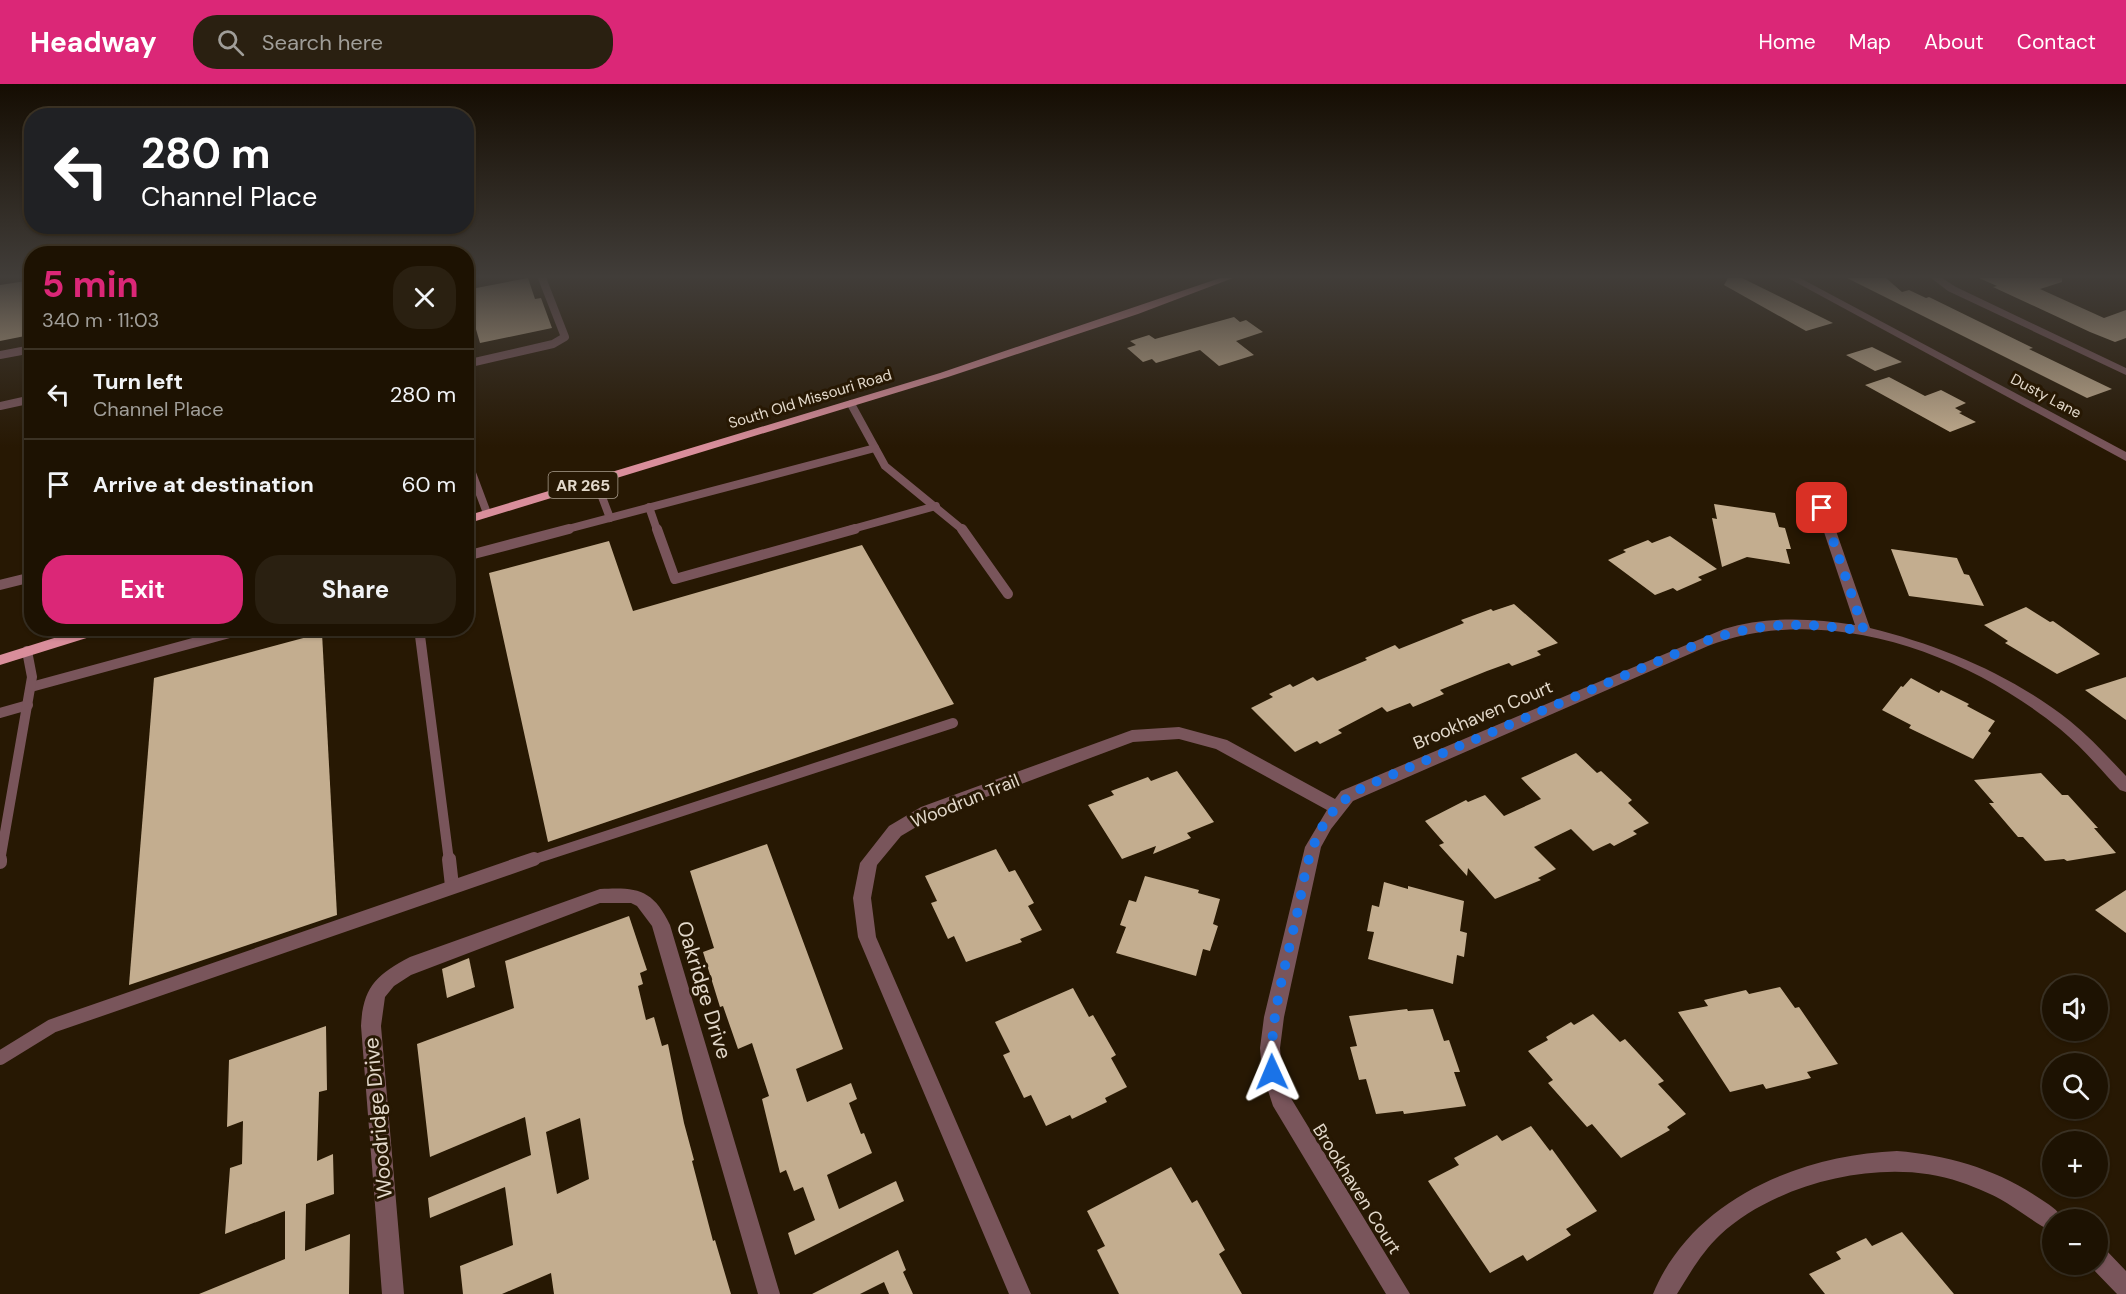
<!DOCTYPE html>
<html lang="en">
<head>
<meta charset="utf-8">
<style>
	body { margin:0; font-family:"DM Sans",sans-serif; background:#2a2011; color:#f1f3f6; height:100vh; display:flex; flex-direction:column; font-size:22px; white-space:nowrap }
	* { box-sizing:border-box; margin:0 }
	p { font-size:20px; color:#a09e99 }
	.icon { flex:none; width:33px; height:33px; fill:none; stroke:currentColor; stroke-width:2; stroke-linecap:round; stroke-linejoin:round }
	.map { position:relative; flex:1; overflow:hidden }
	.panel { position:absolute; left:24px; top:162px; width:450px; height:390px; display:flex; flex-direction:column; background:#1d1202; border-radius:24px; box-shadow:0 2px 4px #0004,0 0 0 2px #3b3224 }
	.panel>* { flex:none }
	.guide { position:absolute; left:24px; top:24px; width:450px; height:126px; border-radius:24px; box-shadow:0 2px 4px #0004,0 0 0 2px #3b3224; background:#202124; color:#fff; overflow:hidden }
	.fabs { position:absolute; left:2042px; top:891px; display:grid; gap:12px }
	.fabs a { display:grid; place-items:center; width:66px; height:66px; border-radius:50%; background:#1d1202; box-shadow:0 2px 4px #0004,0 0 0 2px #3b3224; font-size:30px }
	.pin { position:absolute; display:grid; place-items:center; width:51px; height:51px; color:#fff; margin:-26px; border-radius:12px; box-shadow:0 3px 9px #0006 }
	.me { position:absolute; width:66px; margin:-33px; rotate:359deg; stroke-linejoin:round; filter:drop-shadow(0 0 4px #0008) }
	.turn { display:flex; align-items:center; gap:21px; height:126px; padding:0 18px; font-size:27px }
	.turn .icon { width:78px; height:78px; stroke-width:2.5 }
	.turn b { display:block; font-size:42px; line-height:51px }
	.round { display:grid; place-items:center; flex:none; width:63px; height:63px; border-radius:24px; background:#2a2011 }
	.head { display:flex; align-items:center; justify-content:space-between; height:102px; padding:0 18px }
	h1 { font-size:36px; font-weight:700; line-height:45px; color:#db2777 }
	.cta { display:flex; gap:12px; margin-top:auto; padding:12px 18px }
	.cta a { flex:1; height:69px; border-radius:24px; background:#db2777; color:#fff; font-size:24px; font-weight:700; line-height:69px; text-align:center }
	.cta a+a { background:#2a2011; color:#f1f3f6 }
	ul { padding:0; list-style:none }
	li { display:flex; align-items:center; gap:18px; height:90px; padding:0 18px; border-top:2px solid #3b3224 }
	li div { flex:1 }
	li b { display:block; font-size:22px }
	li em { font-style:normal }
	header { display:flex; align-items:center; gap:36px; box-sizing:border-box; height:84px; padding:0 30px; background:#db2777; color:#fff }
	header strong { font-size:28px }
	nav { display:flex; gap:33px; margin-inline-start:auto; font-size:21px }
	.search { width:420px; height:54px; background:#2a2011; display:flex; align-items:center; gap:15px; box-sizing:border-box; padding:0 21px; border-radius:24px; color:#a09e99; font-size:22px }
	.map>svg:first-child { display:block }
</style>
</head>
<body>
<header>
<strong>Headway</strong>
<div class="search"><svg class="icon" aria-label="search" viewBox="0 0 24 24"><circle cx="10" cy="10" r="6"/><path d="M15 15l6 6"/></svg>Search here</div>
<nav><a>Home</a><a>Map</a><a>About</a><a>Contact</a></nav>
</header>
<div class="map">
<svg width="2126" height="1210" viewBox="0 0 2126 1210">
	<rect width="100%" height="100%" fill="#271803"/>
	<!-- building -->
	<g fill="#c3ad8f" fill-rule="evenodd">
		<polygon points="528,194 535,215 541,214 552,244 480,259 471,228 466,228 466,206"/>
		<polygon points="1728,194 1742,194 1833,239 1806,247 1724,201"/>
		<polygon points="1847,194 1886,194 1902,208 1909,206 1926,214 1929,213 2033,264 2029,265 2112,305 2087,314"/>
		<polygon points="1979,194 2062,194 2062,198 2040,205 2104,234 2126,226 2126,254 2115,258 2090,248 1993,203 1997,202"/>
		<polygon points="32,196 32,247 26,248 25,252 0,257 0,201"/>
		<polygon points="1234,233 1240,238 1246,236 1263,248 1236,257 1254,271 1219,282 1200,266 1156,279 1152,275 1143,278 1127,264 1136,261 1130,257 1149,251 1155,255"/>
		<polygon points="1872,263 1902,278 1875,287 1846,271"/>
		<polygon points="1889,293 1925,312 1941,306 1966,319 1955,324 1962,328 1959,329 1976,338 1950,348 1865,301"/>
		<polygon points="1714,420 1775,429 1779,443 1785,444 1791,465 1786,465 1790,480 1747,473 1722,483 1712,434 1717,435"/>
		<polygon points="1670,452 1717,485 1698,493 1702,496 1677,507 1673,504 1655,511 1608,476 1626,468 1623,466 1648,456 1652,459"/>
		<polygon points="609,457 633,527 862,461 954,620 548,758 489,489"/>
		<polygon points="1891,465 1957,474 1964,490 1969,491 1984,522 1909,512"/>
		<polygon points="1514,520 1558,559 1537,567 1541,571 1512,582 1509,579 1487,587 1440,606 1444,610 1413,623 1410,619 1387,628 1382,623 1338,646 1342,649 1320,660 1317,657 1295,668 1251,624 1273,613 1269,610 1290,600 1293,603 1313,593 1317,597 1367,576 1365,574 1395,561 1399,565 1464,539 1461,536 1491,525 1493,527"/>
		<polygon points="2026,523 2050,538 2053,537 2100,570 2057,590 2005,559 2008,557 1984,541"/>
		<polygon points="322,549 337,831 129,901 154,594"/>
		<polygon points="2126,593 2126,636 2085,606"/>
		<polygon points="1911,594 1939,609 1941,606 1969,620 1967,622 1995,637 1988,647 1991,649 1973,675 1909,644 1911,641 1882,626 1901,602 1903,603"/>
		<polygon points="1576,669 1597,689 1601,687 1632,716 1628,719 1649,739 1633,747 1637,750 1614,762 1610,759 1593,767 1571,745 1534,763 1556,785 1538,794 1541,796 1495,815 1468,784 1467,792 1439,761 1444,759 1425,737 1466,716 1468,718 1485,711 1504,732 1541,715 1521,694"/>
		<polygon points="1177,687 1214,738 1187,749 1191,754 1153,770 1156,762 1122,775 1088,721 1114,711 1111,707 1148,693 1151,697"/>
		<polygon points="2041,689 2062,711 2068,711 2098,744 2094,744 2116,769 2067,777 2064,775 2045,777 2023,753 2018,753 1989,719 1994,719 1974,696"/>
		<polygon points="767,760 843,965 796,985 807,1018 851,999 857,1015 849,1019 861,1050 864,1049 872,1069 827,1091 839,1125 896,1097 904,1117 795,1171 788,1149 815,1136 803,1103 794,1107 786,1086 780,1089 762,1015 769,1012 752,959 738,965 723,922 720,923 703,868 714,864 690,787"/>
		<polygon points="996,765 1009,788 1015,786 1034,819 1028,822 1042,846 1020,855 1022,858 966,878 954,852 948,855 931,819 937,817 925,792"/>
		<polygon points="1145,792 1199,806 1198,809 1220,815 1213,840 1218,842 1210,867 1203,865 1196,892 1116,869 1126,843 1120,841 1129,816 1136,818"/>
		<polygon points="1384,798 1408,805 1408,802 1464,817 1460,847 1467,849 1464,873 1457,871 1453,900 1368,875 1374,848 1367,847 1372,821 1379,823"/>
		<polygon points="2126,806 2126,849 2095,826"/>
		<path d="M 629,832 L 647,886 L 640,889 L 643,900 L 638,902 L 646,936 L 654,933 L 662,962 L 668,960 L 684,1039 L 694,1076 L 692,1077 L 713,1157 L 715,1156 L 731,1210 L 554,1210 L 551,1189 L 502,1210 L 463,1210 L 460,1182 L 513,1161 L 505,1103 L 430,1134 L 428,1114 L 531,1071 L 525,1033 L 430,1073 L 417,960 L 514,924 L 505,877 ZM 580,1034 L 589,1095 L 557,1110 L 546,1048 Z"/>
		<polygon points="469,874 475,903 447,914 442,885"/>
		<polygon points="1780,903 1795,924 1799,923 1838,980 1807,988 1811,994 1766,1005 1763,1000 1730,1008 1678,928 1708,922 1704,916 1746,906 1749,910"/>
		<polygon points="1073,904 1089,933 1093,931 1116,971 1111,974 1127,1003 1105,1014 1107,1018 1072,1035 1070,1031 1046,1042 1031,1011 1024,1014 1003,971 1010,968 995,938"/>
		<polygon points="1407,925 1408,927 1433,925 1444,957 1449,956 1460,988 1454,988 1466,1022 1404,1030 1403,1027 1376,1030 1366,995 1359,996 1350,963 1357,962 1349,932"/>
		<polygon points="1593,930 1620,958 1625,955 1664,997 1658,1000 1686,1030 1667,1043 1670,1046 1621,1074 1592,1040 1587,1043 1548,999 1553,996 1528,967 1548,956 1546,953 1571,938 1574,941"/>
		<polygon points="326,942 327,1006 319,1008 317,1077 333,1070 334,1110 306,1120 305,1167 350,1150 349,1210 199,1210 285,1175 285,1127 225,1150 230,1084 242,1080 243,1037 227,1043 229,976"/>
		<polygon points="1531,1042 1550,1067 1552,1065 1597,1127 1566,1145 1571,1151 1527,1177 1523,1171 1490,1189 1428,1097 1459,1081 1454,1074 1497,1051 1502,1057"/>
		<polygon points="1171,1083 1192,1119 1197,1116 1225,1166 1219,1170 1242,1210 1119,1210 1097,1166 1105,1162 1087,1127"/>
		<polygon points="1902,1148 1954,1210 1825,1210 1809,1190 1841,1175 1836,1168 1866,1154 1872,1162"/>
		<polygon points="898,1166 906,1186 903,1188 913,1210 889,1210 884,1198 860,1210 812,1210"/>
	</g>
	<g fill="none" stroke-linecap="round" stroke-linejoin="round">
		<!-- service-far2 -->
		<g stroke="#79555b" stroke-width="8">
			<polyline points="0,271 32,265"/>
			<polyline points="466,280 553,260 565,253 542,194"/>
			<polyline points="851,320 885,382 963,446"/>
			<polyline points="0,322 32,315"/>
			<polyline points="466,373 487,429"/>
			<polyline points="596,397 610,434"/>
			<polyline points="649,423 657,446"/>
			<polyline points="564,446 875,364"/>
			<polyline points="849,446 936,422"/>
		</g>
		<!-- service-far1 -->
		<g stroke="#79555b" stroke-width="10">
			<polyline points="657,445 675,495 855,445"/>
			<polyline points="962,445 1008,510"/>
			<polyline points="466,472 569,445"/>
			<polyline points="0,501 32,493"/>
			<polyline points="419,544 449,777"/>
			<polyline points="31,603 248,544"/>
			<polyline points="0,629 28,621"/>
			<polyline points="0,777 32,593 27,567"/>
			<polyline points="529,777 953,639"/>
		</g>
		<!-- service -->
		<g stroke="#79555b" stroke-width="14">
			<polyline points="449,775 452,802"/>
			<polyline points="0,778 0,775"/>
			<polyline points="0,974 52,942 534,775"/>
		</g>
		<!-- minor -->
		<g fill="#79555b" fill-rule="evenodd">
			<polygon points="1788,194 1800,194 2126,368 2126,377"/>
			<polygon points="1931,194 1942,194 1956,203 2126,284 2126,291 1948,207"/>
			<path d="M 1822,420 L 1828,424 L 1870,544 C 1942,562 2010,590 2070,637 C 2090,653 2108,673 2126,692 L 2126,708 L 2120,706 C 2101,686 2082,663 2060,645 C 1967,569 1825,517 1708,562 L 1353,717 L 1331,745 L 1321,763 L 1284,933 L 1280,964 L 1282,988 L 1289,1011 L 1410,1210 L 1386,1210 L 1273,1022 L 1262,988 L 1260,964 L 1264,933 L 1305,763 L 1327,726 L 1216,665 L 1179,655 L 1133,658 L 933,733 L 901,752 L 877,781 L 871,814 L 876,853 L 1031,1210 L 1009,1210 L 858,853 L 853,814 L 860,779 L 889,742 L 921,723 L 1132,646 L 1179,643 L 1227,656 L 1335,715 L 1341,707 L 1724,545 C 1767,532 1811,534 1855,541 L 1816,424 Z"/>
			<path d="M 600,805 C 637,803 653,805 670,841 L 780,1210 L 758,1210 L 652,842 L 637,822 L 631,819 L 600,819 L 411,891 L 394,902 L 385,913 L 381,942 L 404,1210 L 382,1210 L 361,942 C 363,903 376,891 410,873 Z"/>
			<path d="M 1897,1067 C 1948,1071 1996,1085 2039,1114 C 2048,1120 2058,1125 2063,1136 L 2052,1136 L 2052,1147 C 2038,1141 2026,1131 2013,1123 C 1997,1112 1978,1104 1960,1098 C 1886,1072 1777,1098 1720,1151 C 1702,1168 1690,1189 1677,1210 L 1653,1210 C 1692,1115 1800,1071 1897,1067 Z"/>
			<polygon points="2097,1162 2105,1165 2126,1187 2126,1210 2117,1210 2089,1181 2097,1180"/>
		</g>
		<!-- primary -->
		<g fill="#d98e9b" fill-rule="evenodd">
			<polygon points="1220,194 1233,194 1138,230 948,293 466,440 466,432 940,289"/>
			<polygon points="86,544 111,544 109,547 0,581 0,571"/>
		</g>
	</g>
	<!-- sky -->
	<linearGradient id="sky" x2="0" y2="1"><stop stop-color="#150d02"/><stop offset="0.53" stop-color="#413d39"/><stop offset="1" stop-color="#413d39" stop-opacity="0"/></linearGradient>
	<rect width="2126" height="363" fill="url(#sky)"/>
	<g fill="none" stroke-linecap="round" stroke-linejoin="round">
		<!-- route -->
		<path stroke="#1a73e8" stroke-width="10" stroke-dasharray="0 18" d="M 1272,988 C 1269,936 1285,885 1296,834 C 1302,811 1304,785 1313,763 C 1324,734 1339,716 1366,702 L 1703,558 C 1763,537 1801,538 1864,547 L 1822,424"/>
	</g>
	<g text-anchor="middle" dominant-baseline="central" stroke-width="6" stroke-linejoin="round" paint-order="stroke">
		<!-- far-street labels -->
		<g font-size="15" fill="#e3d9cb" stroke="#271803">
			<text transform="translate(2046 312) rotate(28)">Dusty Lane</text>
			<text transform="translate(810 315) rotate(-17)">South Old Missouri Road</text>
		</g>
		<!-- shield labels -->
		<rect fill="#271803" stroke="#ab9f8f" stroke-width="1.5" x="548.5" y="388" width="69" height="26" rx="4.5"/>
		<g font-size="16" font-weight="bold" fill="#e3d9cb">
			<text x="583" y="401">AR 265</text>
		</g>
		<!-- street labels -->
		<g font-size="18" fill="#e3d9cb" stroke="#271803">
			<text transform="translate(1483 631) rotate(-23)">Brookhaven Court</text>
			<text transform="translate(965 717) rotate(-22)">Woodrun Trail</text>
			<text transform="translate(1357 1105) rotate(58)">Brookhaven Court</text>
		</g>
		<!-- near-street labels -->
		<g font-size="21" fill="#e3d9cb" stroke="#271803">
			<text transform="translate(704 906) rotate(73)">Oakridge Drive</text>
			<text transform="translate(378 1034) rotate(-95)">Woodridge Drive</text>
		</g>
	</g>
</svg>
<div class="fabs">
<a><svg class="icon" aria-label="sound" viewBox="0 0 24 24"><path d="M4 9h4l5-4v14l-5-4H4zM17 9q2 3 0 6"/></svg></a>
<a><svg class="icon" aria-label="search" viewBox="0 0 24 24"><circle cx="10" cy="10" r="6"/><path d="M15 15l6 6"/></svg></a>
<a>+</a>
<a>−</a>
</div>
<div class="pin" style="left:1822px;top:424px;background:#d93025"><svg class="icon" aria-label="arrive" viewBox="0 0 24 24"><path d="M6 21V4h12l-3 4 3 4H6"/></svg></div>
<svg class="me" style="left:1272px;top:988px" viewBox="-20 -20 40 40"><path d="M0-17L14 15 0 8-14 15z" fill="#1a73e8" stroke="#fff" stroke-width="4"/></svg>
<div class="guide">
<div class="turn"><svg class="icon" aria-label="left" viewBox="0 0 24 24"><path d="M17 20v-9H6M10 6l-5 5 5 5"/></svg><div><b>280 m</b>Channel Place</div></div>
</div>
<section class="panel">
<div class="head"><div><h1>5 min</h1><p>340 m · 11:03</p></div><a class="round"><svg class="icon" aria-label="close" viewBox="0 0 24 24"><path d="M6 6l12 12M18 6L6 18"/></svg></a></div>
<ul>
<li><svg class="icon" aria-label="left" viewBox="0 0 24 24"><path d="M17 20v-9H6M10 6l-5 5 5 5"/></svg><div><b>Turn left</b><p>Channel Place</p></div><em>280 m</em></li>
<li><svg class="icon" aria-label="arrive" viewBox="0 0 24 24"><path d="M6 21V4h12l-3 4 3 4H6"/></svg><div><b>Arrive at destination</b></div><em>60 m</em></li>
</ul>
<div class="cta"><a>Exit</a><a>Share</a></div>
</section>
</div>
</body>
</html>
